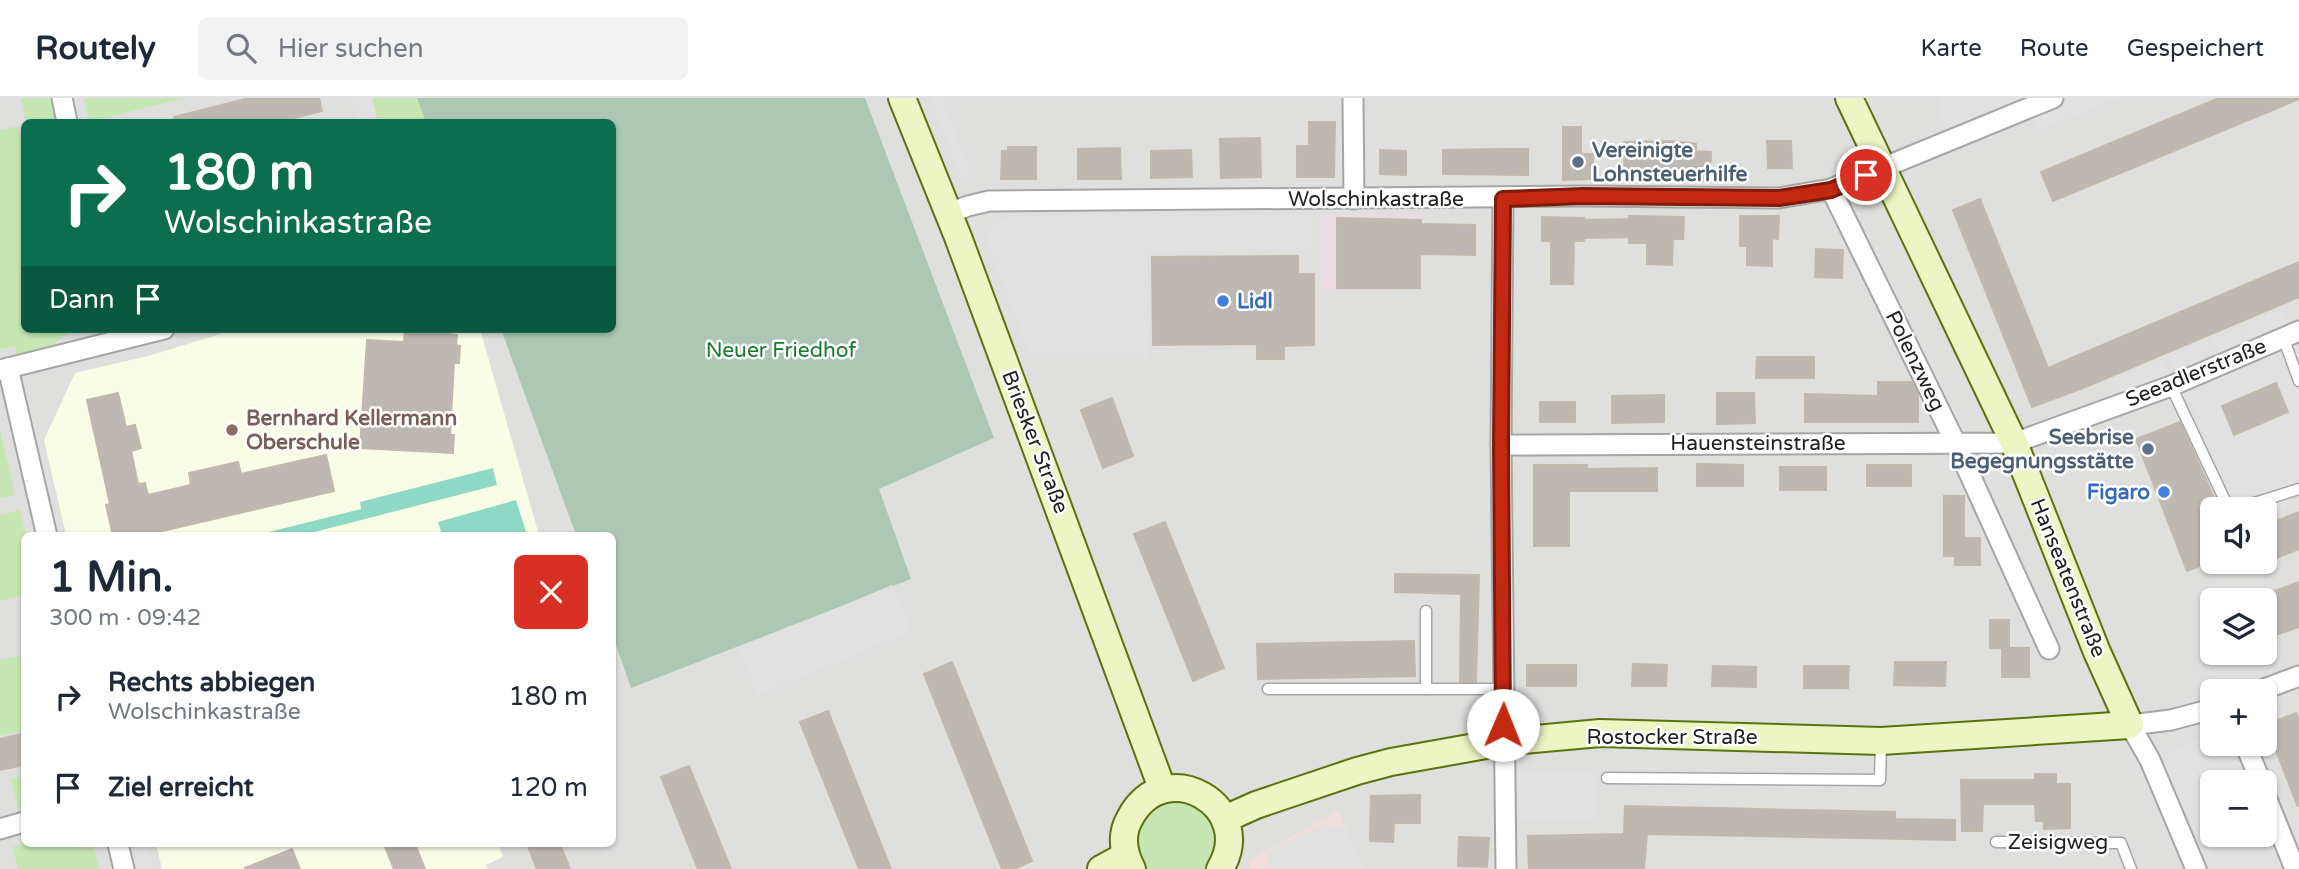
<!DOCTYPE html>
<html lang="de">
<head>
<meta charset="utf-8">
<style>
	body { margin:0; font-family:"Varela Round",sans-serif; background:#f2f2f3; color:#1f2937; height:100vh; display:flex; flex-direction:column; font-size:26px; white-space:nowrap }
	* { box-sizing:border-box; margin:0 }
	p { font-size:23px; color:#747a83 }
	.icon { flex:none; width:38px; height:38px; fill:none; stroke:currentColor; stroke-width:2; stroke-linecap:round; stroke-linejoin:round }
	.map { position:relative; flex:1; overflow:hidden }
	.details { position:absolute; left:21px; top:434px; width:595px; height:315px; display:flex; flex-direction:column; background:#fff; border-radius:10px; box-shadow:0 2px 5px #0004 }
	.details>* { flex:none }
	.top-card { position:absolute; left:21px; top:21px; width:595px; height:214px; border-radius:10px; box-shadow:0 2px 5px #0004; background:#0b6e4f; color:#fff; overflow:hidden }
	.tools { position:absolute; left:2200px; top:399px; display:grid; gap:14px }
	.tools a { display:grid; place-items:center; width:77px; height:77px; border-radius:10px; background:#fff; box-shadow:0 2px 5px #0004; font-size:35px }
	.pin { position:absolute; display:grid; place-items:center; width:60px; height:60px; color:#fff; margin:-30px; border:4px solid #fff; border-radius:50%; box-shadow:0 2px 7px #0007 }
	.me { position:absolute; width:77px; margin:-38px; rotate:1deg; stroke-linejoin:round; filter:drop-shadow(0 0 5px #0008) }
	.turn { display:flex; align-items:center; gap:24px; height:147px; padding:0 28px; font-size:32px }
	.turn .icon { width:91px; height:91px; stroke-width:2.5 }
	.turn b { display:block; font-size:49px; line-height:60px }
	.then { display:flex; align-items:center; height:66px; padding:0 28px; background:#0003; gap:14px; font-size:26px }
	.round { display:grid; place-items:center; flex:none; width:74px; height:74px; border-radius:10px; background:#f2f2f3 }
	.headline { display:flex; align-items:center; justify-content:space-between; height:119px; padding:0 28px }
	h1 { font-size:42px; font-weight:700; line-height:52px }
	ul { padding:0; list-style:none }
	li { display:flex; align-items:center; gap:21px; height:91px; padding:0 28px }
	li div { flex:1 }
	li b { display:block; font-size:26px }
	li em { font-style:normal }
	header { display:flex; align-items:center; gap:42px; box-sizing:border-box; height:98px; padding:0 35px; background:#fff; border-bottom:2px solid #e0e1e3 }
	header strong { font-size:33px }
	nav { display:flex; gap:38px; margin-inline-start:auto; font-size:24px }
	.search { width:490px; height:63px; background:#f2f2f3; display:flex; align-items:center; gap:18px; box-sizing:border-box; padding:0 24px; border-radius:10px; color:#747a83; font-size:26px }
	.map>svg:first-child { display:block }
</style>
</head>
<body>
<header>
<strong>Routely</strong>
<div class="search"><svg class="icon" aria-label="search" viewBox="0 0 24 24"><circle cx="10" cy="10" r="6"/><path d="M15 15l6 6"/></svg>Hier suchen</div>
<nav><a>Karte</a><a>Route</a><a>Gespeichert</a></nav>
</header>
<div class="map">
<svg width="2299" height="771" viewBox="0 0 2299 771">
	<rect width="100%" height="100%" fill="#f1efe9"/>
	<!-- residential -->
	<path fill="#dfdfde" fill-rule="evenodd" d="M 0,0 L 2299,0 L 2299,771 L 0,771 ZM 24,24 L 612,24 L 612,231 L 24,231 ZM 2212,411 L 2264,411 L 2264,464 L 2212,464 ZM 24,438 L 612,438 L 612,746 L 24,746 ZM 2212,502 L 2264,502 L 2264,555 L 2212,555 ZM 2212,593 L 2264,593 L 2264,646 L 2212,646 ZM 2212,684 L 2264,684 L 2264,737 L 2212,737 Z"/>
	<!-- commercial -->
	<polygon fill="#f0deda" points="1339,712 1362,771 1250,771 1248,763"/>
	<!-- industrial -->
	<polygon fill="#e9dce5" points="1422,116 1421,191 1321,192 1320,117"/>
	<!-- education -->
	<g fill="#fafde6">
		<polygon points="237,231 480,231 539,437 66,437 44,342 75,275 148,258"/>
		<polygon points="156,746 498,746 503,759 486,767 488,771 162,771"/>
	</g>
	<!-- grass -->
	<g fill="#c6e6b4">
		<polygon points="21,0 52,0 57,24 26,24"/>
		<polygon points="84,0 184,0 89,24"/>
		<polygon points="372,0 417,0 426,24 378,24"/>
		<path d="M 18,28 L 24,60 L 24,231 L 71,231 C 56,248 39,255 17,258 L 15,248 L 0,251 L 0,32 Z"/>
		<polygon points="0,332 15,397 0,400"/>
		<polygon points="20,412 26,437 24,512 21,498 0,503 0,417"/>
		<polygon points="24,557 24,633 0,638 0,562"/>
		<polygon points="24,678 24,710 18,711 11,680"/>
		<path d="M 1175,698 L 1205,710 C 1216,734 1224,747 1207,771 L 1145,771 L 1135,756 L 1137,722 L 1144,712 Z"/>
		<polygon points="25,746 93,746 99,771 18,771 13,749"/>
	</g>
	<!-- cemetery -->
	<polygon fill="#acc8b4" points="417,0 865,0 994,340 879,391 911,481 631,590 613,538 612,438 576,437 501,231 612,231 612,24 426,24"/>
	<!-- pitch -->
	<g fill="#8ed9c6">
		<polygon points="493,370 497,387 303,437 257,437 361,411 360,404"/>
		<polygon points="516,402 527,437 442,437 438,424"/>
	</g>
	<!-- parking -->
	<g fill="#e1e1e1">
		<polygon points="359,0 371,0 377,24 357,24 352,2"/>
		<polygon points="930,0 942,0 974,86 962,80"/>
		<polygon points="1939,0 2021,0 1946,30 1941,19"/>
		<polygon points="2025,0 2117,0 2038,32"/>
		<polygon points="1028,117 1312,118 1313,152 1147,153 1148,260 1031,260 987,144 986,134 1003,121"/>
		<polygon points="2282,211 2288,225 2250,240 2244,226"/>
		<polygon points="2242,229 2248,243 2219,254 2212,241"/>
		<polygon points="2207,243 2213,257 2175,272 2169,258"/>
		<polygon points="2299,243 2299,405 2265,419 2264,411 2232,411 2185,292"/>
		<polygon points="2164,261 2169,276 2120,295 2114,281"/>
		<polygon points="892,487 911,533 758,597 739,551"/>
		<polygon points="2212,636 2212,646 2241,646 2256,684 2212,684 2212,737 2264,737 2265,707 2290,771 2204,771 2159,658"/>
		<polygon points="1597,673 1597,722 1514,724 1513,674"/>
		<polygon points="1328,725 1331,732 1344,728 1361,771 1260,771 1270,767 1266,754"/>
		<polygon points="125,746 147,746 153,771 131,771"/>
	</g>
	<!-- building -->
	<g fill="#beb8b2" stroke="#c2b9ac" stroke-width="2">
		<polygon points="249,0 319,0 322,13 277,24 175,24 174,19"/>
		<polygon points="2219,0 2299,1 2053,103 2041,74"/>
		<polygon points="1309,24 1335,24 1334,79 1297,79 1297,48 1309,48"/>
		<polygon points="1563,29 1581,29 1581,56 1593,56 1593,81 1563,82"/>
		<polygon points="1260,40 1261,79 1221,80 1220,41"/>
		<polygon points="1671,43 1696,46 1696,53 1711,54 1710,83 1685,82 1685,78 1624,80 1624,44"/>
		<polygon points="1767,43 1791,43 1792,70 1768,70"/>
		<polygon points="1008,49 1036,49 1036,81 1001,81 1002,53 1008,53"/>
		<polygon points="1120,50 1121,81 1078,81 1078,51"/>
		<polygon points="1503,51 1528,51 1528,77 1443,76 1443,52"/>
		<polygon points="1191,52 1192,79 1151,80 1151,53"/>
		<polygon points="1380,52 1406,53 1406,77 1380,76"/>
		<polygon points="1980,101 2048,270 2299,164 2299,199 2083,290 2032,309 1953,112"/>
		<polygon points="1629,118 1684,119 1683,141 1673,141 1672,167 1647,166 1647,145 1629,145 1629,139 1584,140 1584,143 1574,143 1573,186 1551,186 1551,143 1542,143 1542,119 1584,120 1584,122 1629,121"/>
		<polygon points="1740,118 1779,118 1778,141 1772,140 1772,168 1747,167 1747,148 1740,148"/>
		<polygon points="1337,120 1421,122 1421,126 1475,127 1475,157 1420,156 1420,190 1337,190"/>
		<polygon points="1816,151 1843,152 1842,180 1815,179"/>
		<polygon points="1298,158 1298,176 1314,176 1314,247 1284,248 1284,261 1257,261 1257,246 1153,247 1152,159"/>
		<polygon points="405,231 443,231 443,235 457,237 456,247 460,248 459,265 454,265 450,337 454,337 453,355 360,350 367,242 404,244"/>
		<polygon points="1757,259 1814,259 1814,280 1756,280"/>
		<polygon points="1878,284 1912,284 1918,297 1918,324 1805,324 1805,296 1878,298"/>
		<polygon points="2276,285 2288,314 2234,337 2222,308"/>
		<polygon points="118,295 126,329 135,327 141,350 131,353 138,386 145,385 148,397 191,387 189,375 238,364 241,376 326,357 334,393 141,438 113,438 106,407 110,406 87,302"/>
		<polygon points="1717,295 1754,295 1755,325 1717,326"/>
		<polygon points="1664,297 1664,324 1612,325 1612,298"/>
		<polygon points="1112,300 1133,358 1103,370 1081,312"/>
		<rect x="1540" y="304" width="35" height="20"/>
		<polygon points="2180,324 2219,411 2212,411 2212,463 2187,473 2136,341"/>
		<polygon points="1697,366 1743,367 1743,388 1697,388"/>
		<polygon points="1534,367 1587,367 1587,371 1657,370 1657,393 1569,393 1569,448 1534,448"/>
		<rect x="1867" y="367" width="44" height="21"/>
		<rect x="1780" y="369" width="46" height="23"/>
		<polygon points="1944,398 1964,398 1964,440 1980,440 1980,467 1955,467 1955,458 1944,458"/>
		<polygon points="2299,414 2299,451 2264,465 2264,428"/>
		<polygon points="1165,424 1224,570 1193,583 1134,436"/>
		<polygon points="1395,476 1479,477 1476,584 1460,584 1461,496 1395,494"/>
		<polygon points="2299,484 2299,529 2264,541 2264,497"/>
		<rect x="1990" y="522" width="19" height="28"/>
		<polygon points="1414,543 1415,578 1258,581 1257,546"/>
		<rect x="2002" y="550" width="27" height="29"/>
		<polygon points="952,564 1032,763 1014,771 1002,771 924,576"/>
		<polygon points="1895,564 1946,564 1945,588 1894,587"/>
		<polygon points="1633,566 1667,567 1666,588 1632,588"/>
		<rect x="1527" y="567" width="49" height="21"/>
		<polygon points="1713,568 1756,569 1756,589 1712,588"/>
		<polygon points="1804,568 1849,568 1848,590 1804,590"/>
		<polygon points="828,613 891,771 859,771 800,624"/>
		<polygon points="2296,615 2299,624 2298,709 2266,627"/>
		<polygon points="24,635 24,667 0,672 0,641"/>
		<polygon points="689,668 731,771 698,771 661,679"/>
		<polygon points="2035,676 2056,676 2056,686 2070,686 2070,730 2044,731 2044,723 2036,723 2035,706 1983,706 1982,733 1962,733 1961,682 2035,682"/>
		<polygon points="1420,697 1420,725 1394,725 1393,744 1370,743 1371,698"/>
		<polygon points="1625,708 1895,714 1895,721 1955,722 1955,742 1647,736 1644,771 1529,771 1528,738 1624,736"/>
		<polygon points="1459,739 1489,740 1487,769 1458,768"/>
		<polygon points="384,746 415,746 425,771 394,771"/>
		<polygon points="527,746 560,746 570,771 537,771"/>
		<polygon points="292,751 300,771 245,771 245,770"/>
	</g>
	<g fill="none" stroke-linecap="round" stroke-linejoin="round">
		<defs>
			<g id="lane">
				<polyline points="2283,239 2299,283"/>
				<polyline points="2171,288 2229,411"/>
				<polyline points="2235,411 2299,391"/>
				<polyline points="1426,513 1426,591"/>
				<polyline points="1268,591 1504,591"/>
				<polyline points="1607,680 1880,682 1881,644"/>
				<polyline points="1996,744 2121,745 2131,771"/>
			</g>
			<g id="street">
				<polyline points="62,0 67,24"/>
				<polyline points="1353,0 1354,101"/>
				<polyline points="1831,91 1955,344 2049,551"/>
				<polyline points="1503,101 1501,347 1506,771"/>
				<polyline points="949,115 968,108 989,103 1583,98 1779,100 1831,91 2053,0"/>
				<polyline points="8,270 47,438"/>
				<polyline points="0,272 164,231"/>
				<polyline points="1501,347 2014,345 2171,288 2299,233"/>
				<polyline points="2259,593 2299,578"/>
				<polyline points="2245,646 2261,684"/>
				<polyline points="2264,694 2295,771"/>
				<polyline points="0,731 24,724"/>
				<polyline points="118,746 124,771"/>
				<polyline points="2196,771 2150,662 2130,627 2171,622 2212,611"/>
			</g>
			<g id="secondary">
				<polyline points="902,0 958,139 1162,690"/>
				<polyline points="1225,721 1256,707 1357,673 1391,664 1503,644 1600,635 1881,643 2130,627 2097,554 2014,345 1849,0"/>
				<polyline points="1101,771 1125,758"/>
				<path d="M 1132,771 C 1123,754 1120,737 1130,720 C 1165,654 1258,709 1220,771"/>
			</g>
		</defs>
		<!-- lane casing -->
		<use href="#lane" stroke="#a5a5a5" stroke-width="13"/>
		<!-- street casing -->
		<use href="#street" stroke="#a5a5a5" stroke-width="23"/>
		<!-- secondary casing -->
		<use href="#secondary" stroke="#5a730e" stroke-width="30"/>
		<!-- lane -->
		<use href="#lane" stroke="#fff" stroke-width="10"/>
		<!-- street -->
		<use href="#street" stroke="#fff" stroke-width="19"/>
		<!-- secondary -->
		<use href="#secondary" stroke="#ecf5c3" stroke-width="26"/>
	</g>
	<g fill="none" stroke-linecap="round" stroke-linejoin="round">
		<defs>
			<polyline id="route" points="1503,627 1501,347 1503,101 1583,98 1779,100 1831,92 1866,77"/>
		</defs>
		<!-- route casing -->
		<use href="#route" stroke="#7f1b0a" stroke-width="18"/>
		<!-- route -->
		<use href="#route" stroke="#c32910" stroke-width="12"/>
	</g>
	<!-- markers -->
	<g fill="#5c6f8a" stroke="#fff" stroke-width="2.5">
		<circle cx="1578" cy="64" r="7"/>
		<circle cx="2148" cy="351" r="7"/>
	</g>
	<g fill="#3f7fe0" stroke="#fff" stroke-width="2.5">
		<circle cx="1223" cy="203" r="7"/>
		<circle cx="2164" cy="394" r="7"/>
	</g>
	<circle fill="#8d6e63" stroke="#fff" stroke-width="2.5" cx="232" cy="332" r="7"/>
	<g text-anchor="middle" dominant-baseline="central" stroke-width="5" stroke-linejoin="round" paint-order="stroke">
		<!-- service labels -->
		<g font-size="21" font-weight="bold" fill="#4e5e75" stroke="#fff" text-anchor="start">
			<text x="1592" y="52">Vereinigte<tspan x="1592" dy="24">Lohnsteuerhilfe</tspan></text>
			<text x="2134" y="339" text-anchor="end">Seebrise<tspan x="2134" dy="24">Begegnungsstätte</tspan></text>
		</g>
		<!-- street labels -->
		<g font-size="21" fill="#212121" stroke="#fff">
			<text x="1376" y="101">Wolschinkastraße</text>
			<text transform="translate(1915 263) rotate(64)">Polenzweg</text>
			<text transform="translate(2196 275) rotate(-22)">Seeadlerstraße</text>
			<text transform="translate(1035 344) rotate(69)">Briesker Straße</text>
			<text x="1758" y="345">Hauensteinstraße</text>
			<text transform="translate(2068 480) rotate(68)">Hanseatenstraße</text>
			<text x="1672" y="639">Rostocker Straße</text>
			<text x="2058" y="744">Zeisigweg</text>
		</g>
		<!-- shop labels -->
		<g font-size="21" font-weight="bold" fill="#366cbe" stroke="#fff" text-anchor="start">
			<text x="1237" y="203">Lidl</text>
			<text x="2150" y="394" text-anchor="end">Figaro</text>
		</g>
		<!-- park labels -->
		<g font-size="21" fill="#157a2b" stroke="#fff">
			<text x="781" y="252">Neuer Friedhof</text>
		</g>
		<!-- education labels -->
		<g font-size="21" font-weight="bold" fill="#785e54" stroke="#fff" text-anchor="start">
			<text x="246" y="320">Bernhard Kellermann<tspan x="246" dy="24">Oberschule</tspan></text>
		</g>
	</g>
</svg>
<div class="tools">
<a><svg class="icon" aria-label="sound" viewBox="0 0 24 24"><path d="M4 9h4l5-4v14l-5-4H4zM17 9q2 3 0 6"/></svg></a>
<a><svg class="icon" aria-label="layers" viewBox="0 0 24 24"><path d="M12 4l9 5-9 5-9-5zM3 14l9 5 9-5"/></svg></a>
<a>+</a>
<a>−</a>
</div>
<div class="pin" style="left:1866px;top:77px;background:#d93025"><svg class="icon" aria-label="arrive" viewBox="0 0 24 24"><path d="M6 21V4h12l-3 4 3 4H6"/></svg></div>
<svg class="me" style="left:1503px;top:627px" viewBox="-20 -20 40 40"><circle r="19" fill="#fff"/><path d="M0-13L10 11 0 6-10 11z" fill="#c32910"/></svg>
<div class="top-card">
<div class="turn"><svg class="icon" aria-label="right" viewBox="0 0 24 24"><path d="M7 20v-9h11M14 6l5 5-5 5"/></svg><div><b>180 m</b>Wolschinkastraße</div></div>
<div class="then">Dann<svg class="icon" aria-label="arrive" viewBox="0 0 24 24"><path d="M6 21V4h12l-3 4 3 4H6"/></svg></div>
</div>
<section class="details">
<div class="headline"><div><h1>1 Min.</h1><p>300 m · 09:42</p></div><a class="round" style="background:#d93025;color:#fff"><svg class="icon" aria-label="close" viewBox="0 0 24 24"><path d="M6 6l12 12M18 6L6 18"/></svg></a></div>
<ul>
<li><svg class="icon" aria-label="right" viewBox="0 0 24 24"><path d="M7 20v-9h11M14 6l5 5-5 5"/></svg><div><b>Rechts abbiegen</b><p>Wolschinkastraße</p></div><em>180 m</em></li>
<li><svg class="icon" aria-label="arrive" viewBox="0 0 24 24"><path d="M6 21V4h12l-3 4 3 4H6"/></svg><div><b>Ziel erreicht</b></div><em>120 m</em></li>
</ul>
</section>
</div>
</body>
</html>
